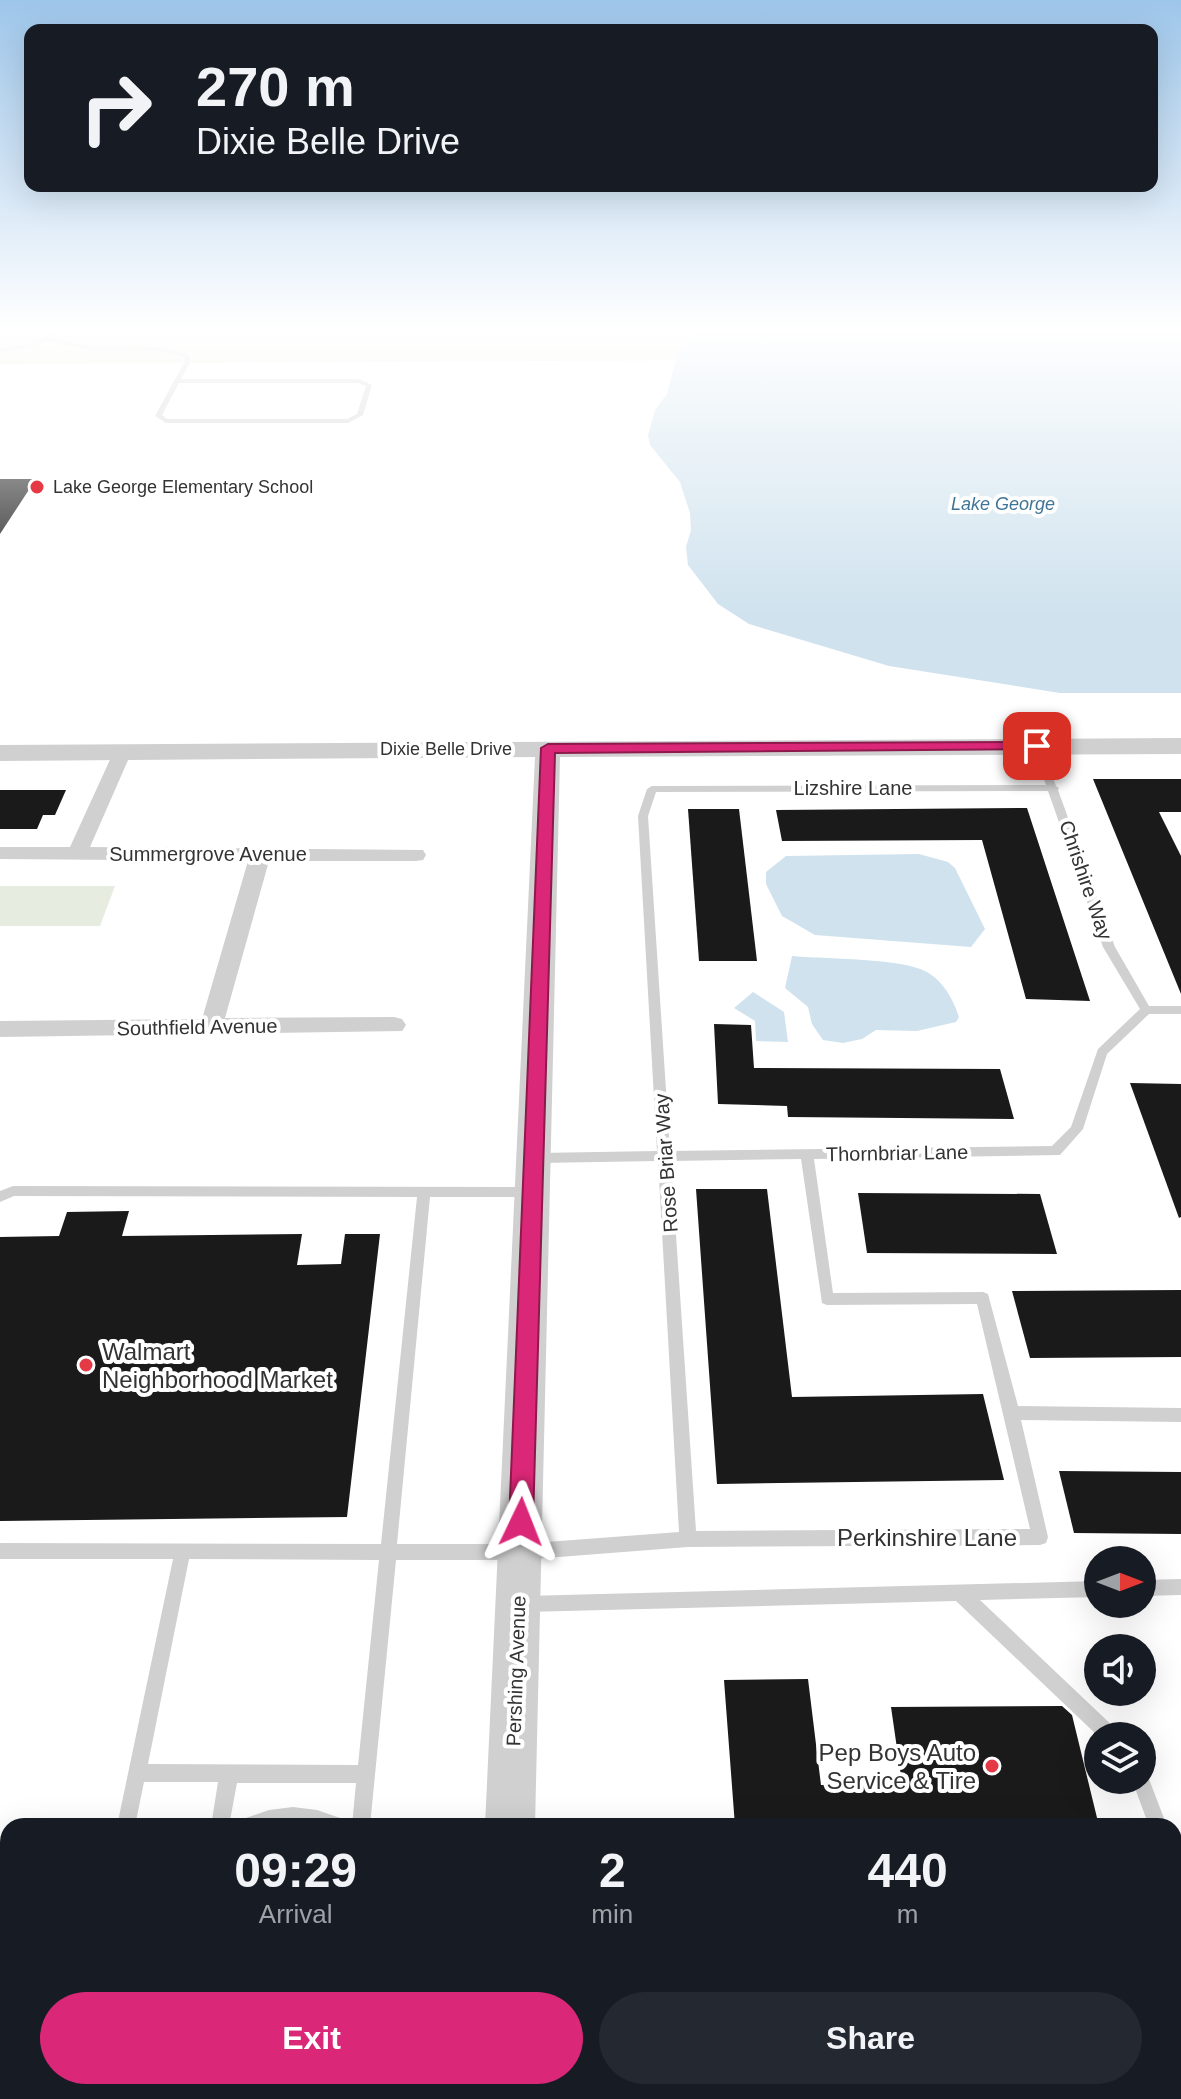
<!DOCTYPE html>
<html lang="en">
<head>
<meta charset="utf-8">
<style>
	body { margin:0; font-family:Arial,sans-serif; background:#242831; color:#f1f3f6; height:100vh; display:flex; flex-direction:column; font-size:30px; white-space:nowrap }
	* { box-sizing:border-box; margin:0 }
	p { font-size:26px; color:#9ea1a6 }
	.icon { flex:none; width:44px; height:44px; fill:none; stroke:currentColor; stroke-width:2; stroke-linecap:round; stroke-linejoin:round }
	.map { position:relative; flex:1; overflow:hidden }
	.panel { position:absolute; left:0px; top:1818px; width:1182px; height:282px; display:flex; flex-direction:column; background:#171b24; border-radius:24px 24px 0 0; box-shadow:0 8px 32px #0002 }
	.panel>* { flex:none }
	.hud { position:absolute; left:24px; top:24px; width:1134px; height:168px; border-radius:16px; box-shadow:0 8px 32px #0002; background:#171b24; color:#f1f3f6; overflow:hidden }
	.needle { width:52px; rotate:90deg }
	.tools { position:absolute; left:1084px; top:1546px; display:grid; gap:16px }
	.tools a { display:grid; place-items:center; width:72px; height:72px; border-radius:50%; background:#171b24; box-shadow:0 8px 32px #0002; font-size:40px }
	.pin { position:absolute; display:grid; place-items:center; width:68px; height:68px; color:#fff; margin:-34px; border-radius:16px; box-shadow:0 4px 12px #0006 }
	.me { position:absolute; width:88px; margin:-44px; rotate:2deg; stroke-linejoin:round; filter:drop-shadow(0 0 6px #0008) }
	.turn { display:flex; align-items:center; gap:28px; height:168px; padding:0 40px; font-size:36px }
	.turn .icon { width:104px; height:104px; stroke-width:2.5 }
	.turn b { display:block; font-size:56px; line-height:68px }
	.eta { display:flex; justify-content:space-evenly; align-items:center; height:136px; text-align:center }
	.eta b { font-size:48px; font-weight:700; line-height:56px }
	.primary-button { display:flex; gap:16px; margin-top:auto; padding:16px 40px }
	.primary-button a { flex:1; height:92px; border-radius:48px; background:#db2777; color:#fff; font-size:32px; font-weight:700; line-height:92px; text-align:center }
	.primary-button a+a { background:#242831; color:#f1f3f6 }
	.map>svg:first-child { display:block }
</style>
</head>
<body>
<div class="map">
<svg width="1181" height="2099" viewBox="0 0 1181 2099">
	<rect width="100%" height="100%" fill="#fff"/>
	<!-- green -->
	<g fill="#e6ecdf">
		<polygon points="0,325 922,325 940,359 0,364"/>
		<polygon points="0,886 115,886 100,926 0,926"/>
	</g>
	<!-- water -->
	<g fill="#cfe2ee">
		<polygon points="704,325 1181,325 1181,693 1060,693 889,666 749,624 718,604 688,565 686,547 691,530 690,513 680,482 650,445 648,435 655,410 667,394 677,356"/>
		<polygon points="919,854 948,862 955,868 985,929 971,947 815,935 782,916 766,884 766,872 786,856"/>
		<path d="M 792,956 C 823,959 903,958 927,972 C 944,982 953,999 959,1017 L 956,1022 L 917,1031 L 876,1030 L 862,1039 L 843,1043 L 823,1040 L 812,1024 L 808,1007 L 785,988 Z"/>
		<polygon points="753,992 784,1012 788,1042 756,1041 755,1021 734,1008"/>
	</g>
	<!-- building -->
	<g fill="#1a1a1a">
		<polygon points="0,479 36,479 0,534"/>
		<polygon points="1093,779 1181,779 1181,812 1159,812 1181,856 1181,994"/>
		<polygon points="0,790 66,790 55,815 43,815 37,829 0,829"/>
		<polygon points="1027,808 1090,1001 1026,999 982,840 782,841 776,810"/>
		<polygon points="688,809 739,809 757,961 699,961"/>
		<polygon points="714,1024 751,1025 754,1068 1000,1069 1014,1119 788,1117 787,1106 718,1104"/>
		<polygon points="1130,1083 1181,1084 1181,1217 1179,1218"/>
		<polygon points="696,1189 767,1189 792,1397 983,1394 1004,1480 717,1484"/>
		<polygon points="858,1193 1040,1194 1057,1254 867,1253"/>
		<polygon points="129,1211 122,1236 302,1234 297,1265 341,1264 345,1234 380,1234 347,1517 0,1521 0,1237 59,1236 67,1212"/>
		<polygon points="1181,1290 1181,1357 1030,1358 1012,1291"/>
		<polygon points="1059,1471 1181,1472 1181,1534 1074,1533"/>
		<polygon points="808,1679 821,1785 902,1783 891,1707 1062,1706 1072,1715 1099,1826 735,1826 724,1680"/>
	</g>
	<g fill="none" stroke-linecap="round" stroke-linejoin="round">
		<!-- service -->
		<g fill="#d0d0d0" fill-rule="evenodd">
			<path d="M 59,325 L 65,325 L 51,338 L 90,346 L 159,347 L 188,354 L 191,361 L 181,379 L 359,379 L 372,385 L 363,415 L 348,423 L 166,423 L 155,416 L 185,361 L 183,356 L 159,351 L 90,350 L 46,341 L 26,348 L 0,352 L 0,348 C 22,346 44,342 59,325 ZM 179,383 L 358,383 L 366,386 L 357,414 L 347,419 L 167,419 L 162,415 Z"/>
			<path d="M 1037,743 L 1042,746 L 1056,786 L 1059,788 L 1058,790 L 1115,947 L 1149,1006 L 1181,1006 L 1181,1014 L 1149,1014 L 1107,1054 L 1083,1129 L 1060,1155 L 814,1159 L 833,1293 L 983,1292 L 988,1294 L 1018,1406 L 1181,1408 L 1181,1422 L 1021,1420 L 1048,1537 L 1046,1543 L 1040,1545 L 688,1547 L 520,1560 L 396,1560 L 370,1826 L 352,1826 L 356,1783 L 237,1783 L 229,1826 L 211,1826 L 218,1782 L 144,1782 L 135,1826 L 117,1826 L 173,1559 L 0,1559 L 0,1543 L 381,1544 L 417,1197 L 14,1196 L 0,1202 L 0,1191 L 13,1186 L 528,1187 L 533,1188 L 535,1192 L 533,1196 L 528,1197 L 430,1197 L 397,1544 L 520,1544 L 679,1532 L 658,1161 L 538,1163 L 533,1162 L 532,1158 L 533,1154 L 538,1153 L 657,1151 L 638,816 L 647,789 L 652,786 L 1046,785 L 1032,746 ZM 1048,791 L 1103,947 L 1140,1009 L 1098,1049 L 1071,1127 L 1052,1146 L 670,1151 L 648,816 L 656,792 ZM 801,1159 L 822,1303 L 827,1305 L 977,1304 L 1030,1529 L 696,1531 L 671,1161 ZM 189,1559 L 379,1560 L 358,1765 L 148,1764 Z"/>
			<polygon points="1181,1579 1181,1595 1142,1596 1142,1580"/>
			<polygon points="1098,1581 1098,1597 980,1600 1117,1730 1120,1736 1098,1736 956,1601 525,1612 519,1610 517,1604 519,1598 525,1596"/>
			<polygon points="1142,1771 1147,1774 1167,1826 1149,1826 1132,1780 1142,1780"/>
			<polygon points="293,1807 317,1810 343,1819 345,1826 241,1826 243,1819 269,1810"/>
			<polygon points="1174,1884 1181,1888 1181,1932 1174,1929"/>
			<rect x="1174" y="1996" width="7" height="20"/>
			<rect x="0" y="2066" width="8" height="20"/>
			<polygon points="62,2092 82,2092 81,2099 59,2099"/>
			<polygon points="989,2092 1009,2092 1012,2099 990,2099"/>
		</g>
		<!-- minor -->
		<polygon fill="#d0d0d0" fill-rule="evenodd" points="123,745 132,751 90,847 423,850 426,855 423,860 416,861 269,861 225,1018 394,1017 402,1019 406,1025 402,1031 0,1037 0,1021 202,1019 248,861 0,859 0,847 70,847 114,751"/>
		<!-- tertiary -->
		<g fill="#d0d0d0" fill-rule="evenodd">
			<polygon points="1181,738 1181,754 560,757 535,1826 485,1826 535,757 0,761 0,745"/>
			<rect x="472" y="2092" width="56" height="7"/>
		</g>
	</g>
	<!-- sky -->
	<linearGradient id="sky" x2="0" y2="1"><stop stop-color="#9ec6ea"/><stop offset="0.53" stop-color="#fff"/><stop offset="1" stop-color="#fff" stop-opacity="0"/></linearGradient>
	<rect width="1181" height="619" fill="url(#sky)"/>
	<!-- route -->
	<polygon fill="#db2777" stroke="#8e194d" stroke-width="2" points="1037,742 1042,743 1042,749 555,753 533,1522 530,1530 521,1534 512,1530 509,1522 541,748 548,744"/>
	<!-- markers -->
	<g fill="#e63946" stroke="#fff" stroke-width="3">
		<circle cx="37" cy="487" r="8"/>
		<circle cx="86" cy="1365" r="8"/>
		<circle cx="992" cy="1766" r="8"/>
	</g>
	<g text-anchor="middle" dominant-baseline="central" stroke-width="8" stroke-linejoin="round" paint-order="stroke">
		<!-- far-poi labels -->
		<g font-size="18" fill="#333" stroke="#fff" text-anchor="start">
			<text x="53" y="487">Lake George Elementary School</text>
		</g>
		<!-- far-water labels -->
		<g font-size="18" font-style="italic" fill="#3f7597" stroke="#fff">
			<text x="1003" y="504">Lake George</text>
		</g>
		<!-- far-street labels -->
		<g font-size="18" fill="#333" stroke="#fff">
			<text x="446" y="749">Dixie Belle Drive</text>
		</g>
		<!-- street labels -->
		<g font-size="20" fill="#333" stroke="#fff">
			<text x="853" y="788">Lizshire Lane</text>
			<text x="208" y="854">Summergrove Avenue</text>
			<text transform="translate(1086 880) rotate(71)">Chrishire Way</text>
			<text transform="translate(197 1027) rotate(-1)">Southfield Avenue</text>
			<text transform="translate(897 1153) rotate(-1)">Thornbriar Lane</text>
			<text transform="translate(666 1163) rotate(-94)">Rose Briar Way</text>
			<text transform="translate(516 1671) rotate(-88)">Pershing Avenue</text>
		</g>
		<!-- near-poi labels -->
		<g font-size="24" fill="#333" stroke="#fff" text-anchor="start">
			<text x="102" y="1351">Walmart<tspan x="102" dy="28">Neighborhood Market</tspan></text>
			<text x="976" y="1752" text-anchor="end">Pep Boys Auto<tspan x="976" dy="28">Service &amp; Tire</tspan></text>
		</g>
		<!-- near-street labels -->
		<g font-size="24" fill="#333" stroke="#fff">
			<text x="927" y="1537">Perkinshire Lane</text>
		</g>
	</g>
</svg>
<div class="tools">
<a><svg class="needle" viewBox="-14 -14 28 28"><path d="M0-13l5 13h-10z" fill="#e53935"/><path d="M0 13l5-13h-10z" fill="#9ea1a6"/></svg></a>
<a><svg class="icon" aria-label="sound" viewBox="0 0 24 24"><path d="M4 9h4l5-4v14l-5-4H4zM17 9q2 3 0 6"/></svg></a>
<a><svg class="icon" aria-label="layers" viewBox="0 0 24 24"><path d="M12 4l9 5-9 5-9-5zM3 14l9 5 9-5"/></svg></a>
</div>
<div class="pin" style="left:1037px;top:746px;background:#d93025"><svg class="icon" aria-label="arrive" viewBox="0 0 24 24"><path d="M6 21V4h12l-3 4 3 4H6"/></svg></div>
<svg class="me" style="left:521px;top:1522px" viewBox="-20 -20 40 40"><path d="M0-17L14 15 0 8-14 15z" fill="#db2777" stroke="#fff" stroke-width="4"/></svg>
<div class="hud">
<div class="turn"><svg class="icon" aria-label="right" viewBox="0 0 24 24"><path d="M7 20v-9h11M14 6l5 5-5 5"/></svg><div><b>270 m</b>Dixie Belle Drive</div></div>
</div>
<section class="panel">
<div class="eta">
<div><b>09:29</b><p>Arrival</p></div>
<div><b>2</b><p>min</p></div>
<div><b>440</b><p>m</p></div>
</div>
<div class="primary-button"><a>Exit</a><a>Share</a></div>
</section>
</div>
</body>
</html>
